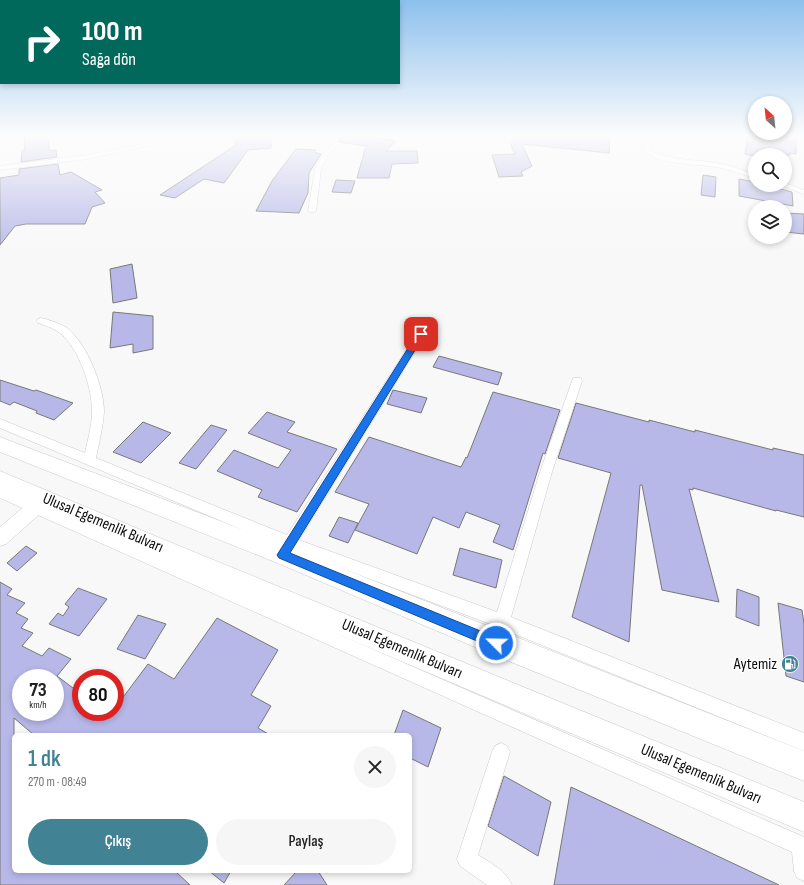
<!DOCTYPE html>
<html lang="tr">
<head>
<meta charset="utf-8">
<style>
	body { margin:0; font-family:"Sofia Sans Condensed",sans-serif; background:#f6f6f6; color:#222; height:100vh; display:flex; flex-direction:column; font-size:15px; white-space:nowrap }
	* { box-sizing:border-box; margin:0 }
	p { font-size:13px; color:#767676 }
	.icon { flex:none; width:22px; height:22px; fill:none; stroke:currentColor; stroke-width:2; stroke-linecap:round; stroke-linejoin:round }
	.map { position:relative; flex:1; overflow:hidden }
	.panel { position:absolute; left:12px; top:733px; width:400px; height:140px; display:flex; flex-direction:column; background:#fff; border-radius:6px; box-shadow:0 2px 6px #0003 }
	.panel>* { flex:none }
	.banner { position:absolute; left:0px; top:0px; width:400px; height:84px; box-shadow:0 2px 6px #0003; background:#00695c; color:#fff; overflow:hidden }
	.needle { width:26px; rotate:333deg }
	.controls { position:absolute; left:748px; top:96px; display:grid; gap:8px }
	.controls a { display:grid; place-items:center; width:44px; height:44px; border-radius:50%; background:#fff; box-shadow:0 2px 6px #0003; font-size:20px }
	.speed { position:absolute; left:12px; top:669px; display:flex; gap:8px; font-size:20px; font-weight:700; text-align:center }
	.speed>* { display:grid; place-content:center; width:52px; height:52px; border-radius:50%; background:#fff; box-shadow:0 2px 6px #0003; line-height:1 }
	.speed small { font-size:10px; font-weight:400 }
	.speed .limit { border:6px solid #d22; background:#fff; color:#111 }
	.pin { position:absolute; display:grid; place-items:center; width:34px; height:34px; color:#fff; margin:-17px; border-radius:8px; box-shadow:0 2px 6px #0006 }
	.me { position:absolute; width:44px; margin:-22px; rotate:293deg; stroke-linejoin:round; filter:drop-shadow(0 0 3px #0008) }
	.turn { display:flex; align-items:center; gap:14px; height:84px; padding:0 16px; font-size:18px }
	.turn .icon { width:52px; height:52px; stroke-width:2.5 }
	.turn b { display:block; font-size:28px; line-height:34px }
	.round { display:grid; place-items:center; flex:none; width:42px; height:42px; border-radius:21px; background:#f6f6f6 }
	.headline { display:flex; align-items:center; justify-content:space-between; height:68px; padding:0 16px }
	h1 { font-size:24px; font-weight:600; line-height:30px; color:#418295 }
	.button { display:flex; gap:8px; margin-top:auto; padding:8px 16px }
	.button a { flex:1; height:46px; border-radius:24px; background:#418295; color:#fff; font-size:16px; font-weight:600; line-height:46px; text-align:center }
	.button a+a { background:#f6f6f6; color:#222 }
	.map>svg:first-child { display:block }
</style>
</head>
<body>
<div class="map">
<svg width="804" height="885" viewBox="0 0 804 885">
	<rect width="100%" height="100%" fill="#f8f8f9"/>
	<!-- building -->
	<g fill="#b7b8e8" stroke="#787879" fill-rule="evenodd">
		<polygon points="24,136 47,136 50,151 56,150 57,157 21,162 22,150 25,150"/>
		<polygon points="232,136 271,136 271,148 248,150 224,183 204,179 175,198 160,195 236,145"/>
		<polygon points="340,136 364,136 396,141 386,151 417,151 418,163 392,164 389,178 357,178 366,146 339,142"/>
		<polygon points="514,136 610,136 609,153 522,144 532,166 521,172 523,176 499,177 492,155 515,154 511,146"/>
		<polygon points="748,136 796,136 796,154 790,153 790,155 755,156 745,154"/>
		<polygon points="296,149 316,150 314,152 321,154 309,173 308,193 299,213 256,211 272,181"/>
		<polygon points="58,164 60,175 71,172 102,190 95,192 105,203 92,207 85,224 26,224 15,226 0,245 0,178 19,175 19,169"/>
		<polygon points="703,175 716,177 715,197 701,195"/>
		<polygon points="739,179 755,182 755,185 765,185 792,192 793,206 739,196"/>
		<polygon points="336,180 355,181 351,193 332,192"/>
		<polygon points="785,213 804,214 804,234 785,232"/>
		<polygon points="132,264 137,298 113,303 110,269"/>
		<polygon points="113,312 153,316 153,349 133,353 133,344 110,348"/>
		<polygon points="439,356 502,373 498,385 433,367"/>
		<polygon points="0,380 34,391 36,390 73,403 54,420 36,413 37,411 14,402 10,405 0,401"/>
		<polygon points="393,390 427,398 421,413 387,404"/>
		<polygon points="493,392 560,410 545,454 543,453 513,550 493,542 500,525 466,512 459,528 433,517 417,554 355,530 369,504 335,492 369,437 461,467 466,457 467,458"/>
		<polygon points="576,403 649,422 649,420 695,432 695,430 773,450 773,448 804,455 804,517 776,510 776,511 693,488 693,490 689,489 719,602 662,590 642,485 640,485 629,642 572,617 611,473 558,458"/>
		<polygon points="267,412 295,422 287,432 337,449 297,512 258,497 262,490 217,471 234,450 278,468 291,450 248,433"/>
		<polygon points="143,422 171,433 141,463 113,452"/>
		<polygon points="211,425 227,430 196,469 179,463"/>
		<polygon points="339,517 358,523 348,543 329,536"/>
		<polygon points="26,546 37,553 17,571 7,563"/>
		<polygon points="460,548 502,560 496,588 453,575"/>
		<path d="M 0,582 L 12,589 L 7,595 L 25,603 L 16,613 L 28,619 L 21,628 L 33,633 L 22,646 L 42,656 L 49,648 L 71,659 L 57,676 L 81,694 L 81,712 L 104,712 L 109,716 L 112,712 L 115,712 L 115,708 L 148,664 L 174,679 L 217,618 L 278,650 L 251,695 L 271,706 L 258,728 L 270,735 L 34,735 L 14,718 L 14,871 L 175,871 L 190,885 L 0,885 ZM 21,678 L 55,678 L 55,712 L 21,712 Z"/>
		<polygon points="78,588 107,599 79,636 49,624 58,613 63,616 69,607 65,604"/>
		<polygon points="737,589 759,597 759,626 736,617"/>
		<polygon points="778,603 802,610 804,624 804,682 786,676"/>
		<polygon points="138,615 166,624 145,659 117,649"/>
		<polygon points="403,710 441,728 428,767 410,758 410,735 394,735"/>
		<polygon points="504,776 551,802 538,856 488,826"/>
		<polygon points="571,787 779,885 554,885"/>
		<polygon points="209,871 231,871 224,883"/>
		<polygon points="297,871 318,871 327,885 284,885"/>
	</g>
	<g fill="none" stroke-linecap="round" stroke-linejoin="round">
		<defs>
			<g id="minor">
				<polygon points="180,136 193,136 88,159 0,170 0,166 88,155"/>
				<polygon points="327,136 333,136 338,146 329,153 321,169 316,211 312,213 308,211 315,169 324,151 332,145"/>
				<polygon points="404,136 414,136 414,137 411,139"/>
				<path d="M 647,136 L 653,136 L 650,148 C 656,160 702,160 716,163 C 729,165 742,170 755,174 L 755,178 C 742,175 729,169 716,167 C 699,164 653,165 644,149 Z"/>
				<polygon points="785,183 804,190 804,194 780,185 785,185"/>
				<path d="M 41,318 C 50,320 59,323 67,328 C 87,344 104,386 104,412 C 103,427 99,443 96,458 L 287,535 L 426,319 L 432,319 L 434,321 L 299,540 L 497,612 L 540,472 L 572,381 L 573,378 L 581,378 L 582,381 L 552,472 L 511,617 L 804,733 L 804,751 L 507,631 L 506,634 L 500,636 L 494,634 L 492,628 L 493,625 L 293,550 L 291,554 L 286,555 L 281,554 L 279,549 L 281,546 L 0,428 L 0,419 L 85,453 C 88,439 92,425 92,411 C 92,387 79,348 60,333 C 53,328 45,325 38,323 L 36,321 L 38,319 Z"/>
				<polygon points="0,487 804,837 804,881 797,878 794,871 792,852 0,498"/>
				<path d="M 501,743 L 507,746 L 510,752 L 478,855 C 491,863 506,871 512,885 L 487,885 L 460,866 L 457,859 L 492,752 L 495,746 Z"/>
			</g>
			<polygon id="tertiary" points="45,492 51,494 53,499 51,504 6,544 0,546 0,527 39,494"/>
			<g id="trunk">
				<polygon points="0,437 291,548 804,751 804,781 496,656 275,562 0,452"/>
				<polygon points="0,471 160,538 804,802 804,832 144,552 0,488"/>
			</g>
		</defs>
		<!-- minor casing -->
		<use href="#minor" stroke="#cacacb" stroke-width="1"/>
		<!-- tertiary casing -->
		<use href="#tertiary" stroke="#cacacb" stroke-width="1"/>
		<!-- trunk casing -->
		<use href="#trunk" stroke="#cacacb" stroke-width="1"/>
		<!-- minor -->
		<use href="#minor" fill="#fff" fill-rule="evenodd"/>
		<!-- tertiary -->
		<use href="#tertiary" fill="#fff" fill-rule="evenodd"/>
		<!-- trunk -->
		<use href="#trunk" fill="#fff" fill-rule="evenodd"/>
	</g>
	<!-- sky -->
	<linearGradient id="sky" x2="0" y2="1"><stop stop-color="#8dc0ed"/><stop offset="0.52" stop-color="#fcfcfc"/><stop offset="1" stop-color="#fcfcfc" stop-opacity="0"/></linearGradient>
	<rect width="804" height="260" fill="url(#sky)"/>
	<!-- route -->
	<polygon fill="#1a73e8" stroke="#114b97" points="421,332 425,334 290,553 500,639 502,643 500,647 496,649 279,558 277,555 417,334"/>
	<!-- icons -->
	<defs>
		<symbol id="fuel-disc" viewBox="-11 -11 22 22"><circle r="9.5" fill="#418295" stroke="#fff"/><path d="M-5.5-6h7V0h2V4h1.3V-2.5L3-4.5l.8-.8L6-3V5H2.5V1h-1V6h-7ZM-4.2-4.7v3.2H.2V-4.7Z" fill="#fff"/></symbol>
	</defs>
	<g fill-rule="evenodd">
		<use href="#fuel-disc" x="780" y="654" width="20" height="20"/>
	</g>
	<g text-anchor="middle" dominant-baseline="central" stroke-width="3" stroke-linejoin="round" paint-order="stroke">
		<!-- near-street labels -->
		<g font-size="16" fill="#0d0d0d" stroke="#fff">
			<text transform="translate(103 523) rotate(23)">Ulusal Egemenlik Bulvarı</text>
			<text transform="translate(402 649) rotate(23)">Ulusal Egemenlik Bulvarı</text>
			<text transform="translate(701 774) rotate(23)">Ulusal Egemenlik Bulvarı</text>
		</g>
		<!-- near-poi labels -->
		<g font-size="16" fill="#0d0d0d" stroke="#fff" text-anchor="end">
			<text x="777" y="664">Aytemiz</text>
		</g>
	</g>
</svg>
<div class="controls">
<a><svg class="needle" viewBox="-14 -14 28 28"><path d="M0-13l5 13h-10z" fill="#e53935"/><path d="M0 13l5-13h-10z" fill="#767676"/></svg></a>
<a><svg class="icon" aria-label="search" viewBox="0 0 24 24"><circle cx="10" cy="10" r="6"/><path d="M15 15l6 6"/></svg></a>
<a><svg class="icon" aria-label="layers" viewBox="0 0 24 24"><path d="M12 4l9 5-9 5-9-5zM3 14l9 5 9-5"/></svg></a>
</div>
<div class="speed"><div>73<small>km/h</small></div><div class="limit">80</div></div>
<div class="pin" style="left:421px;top:334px;background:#d93025"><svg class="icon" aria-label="arrive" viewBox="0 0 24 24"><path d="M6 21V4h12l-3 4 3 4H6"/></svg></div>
<svg class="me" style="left:496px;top:643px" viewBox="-20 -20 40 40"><circle r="17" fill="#1a73e8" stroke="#fff" stroke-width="3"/><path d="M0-11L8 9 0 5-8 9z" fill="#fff"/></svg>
<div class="banner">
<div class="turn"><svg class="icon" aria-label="right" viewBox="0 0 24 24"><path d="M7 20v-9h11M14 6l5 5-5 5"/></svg><div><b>100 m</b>Sağa dön</div></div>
</div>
<section class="panel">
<div class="headline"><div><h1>1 dk</h1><p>270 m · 08:49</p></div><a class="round"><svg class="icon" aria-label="close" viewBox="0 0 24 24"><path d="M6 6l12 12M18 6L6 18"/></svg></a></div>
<div class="button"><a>Çıkış</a><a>Paylaş</a></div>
</section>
</div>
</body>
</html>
